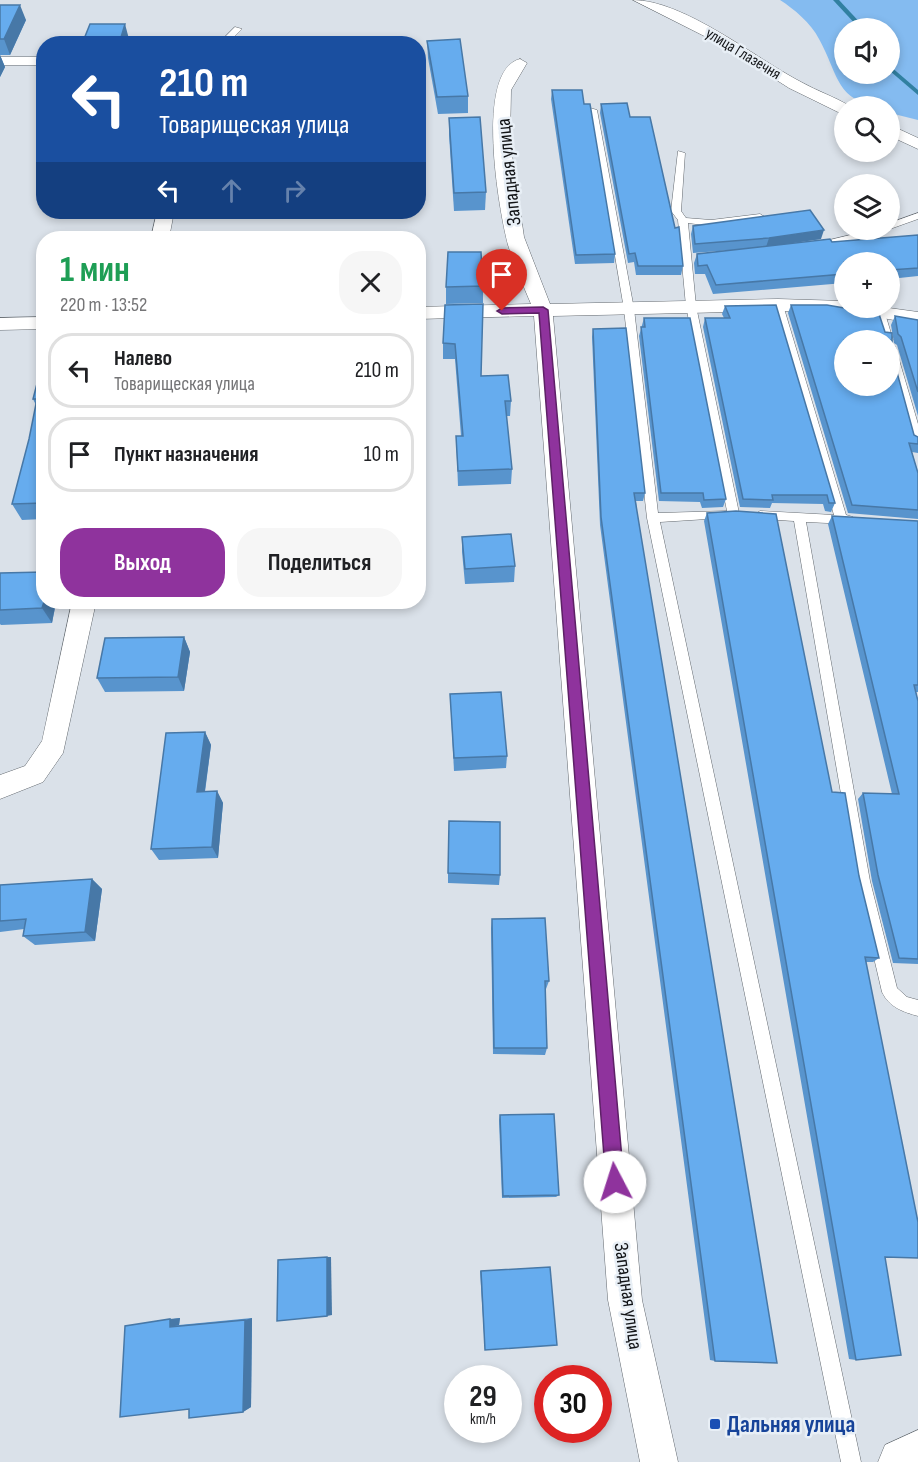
<!DOCTYPE html>
<html lang="ru">
<head>
<meta charset="utf-8">
<style>
	body { margin:0; font-family:"Sofia Sans Condensed",sans-serif; background:#f6f6f6; color:#202124; height:100vh; display:flex; flex-direction:column; font-size:22px; white-space:nowrap }
	* { box-sizing:border-box; margin:0 }
	p { font-size:20px; color:#757577 }
	.icon { flex:none; width:33px; height:33px; fill:none; stroke:currentColor; stroke-width:2; stroke-linecap:round; stroke-linejoin:round }
	.map { position:relative; flex:1; overflow:hidden }
	.sheet { position:absolute; left:36px; top:231px; width:390px; height:378px; display:flex; flex-direction:column; background:#fff; border-radius:24px; box-shadow:0 3px 9px #0003 }
	.sheet>* { flex:none }
	.hud { position:absolute; left:36px; top:36px; width:390px; height:183px; border-radius:24px; box-shadow:0 3px 9px #0003; background:#1a4fa0; color:#fff; overflow:hidden }
	.controls { position:absolute; left:834px; top:18px; display:grid; gap:12px }
	.controls a { display:grid; place-items:center; width:66px; height:66px; border-radius:50%; background:#fff; box-shadow:0 3px 9px #0003; font-size:30px }
	.speed { position:absolute; left:444px; top:1365px; display:flex; gap:12px; font-size:30px; font-weight:700; text-align:center }
	.speed>* { display:grid; place-content:center; width:78px; height:78px; border-radius:50%; background:#fff; box-shadow:0 3px 9px #0003; line-height:1 }
	.speed small { font-size:15px; font-weight:400 }
	.speed .limit { border:9px solid #d22; background:#fff; color:#111 }
	.pin { position:absolute; display:grid; place-items:center; width:51px; height:51px; color:#fff; margin:-62px -26px; border-radius:50% 50% 50% 0; rotate:-45deg; box-shadow:0 0 6px #0007 }
	.pin .icon { rotate:45deg }
	.me { position:absolute; width:66px; margin:-33px; rotate:355deg; stroke-linejoin:round; filter:drop-shadow(0 0 4px #0008) }
	.turn { display:flex; align-items:center; gap:21px; height:126px; padding:0 24px; font-size:27px }
	.turn .icon { width:78px; height:78px; stroke-width:2.5 }
	.turn b { display:block; font-size:42px; line-height:51px }
	.lanes { display:flex; align-items:center; height:57px; padding:0 24px; background:#0003; justify-content:center; gap:30px; direction:ltr }
	.lanes .off { opacity:.35 }
	.round { display:grid; place-items:center; flex:none; width:63px; height:63px; border-radius:24px; background:#f6f6f6 }
	.headline { display:flex; align-items:center; justify-content:space-between; height:102px; padding:0 24px }
	h1 { font-size:36px; font-weight:700; line-height:45px; color:#1e9e55 }
	.button { display:flex; gap:12px; margin-top:auto; padding:12px 24px }
	.button a { flex:1; height:69px; border-radius:24px; background:#8f339d; color:#fff; font-size:24px; font-weight:700; line-height:69px; text-align:center }
	.button a+a { background:#f6f6f6; color:#202124 }
	ul { padding:0; list-style:none }
	li { display:flex; align-items:center; gap:18px; height:75px; margin:0 12px 9px; padding:0 12px; border:3px solid #e0e0e0; border-radius:24px }
	li div { flex:1 }
	li b { display:block; font-size:22px }
	li em { font-style:normal }
	.map>svg:first-child { display:block }
</style>
</head>
<body>
<div class="map">
<svg width="918" height="1462" viewBox="0 0 918 1462">
	<rect width="100%" height="100%" fill="#dae1e9"/>
	<!-- green -->
	<path fill="#84bbf0" fill-rule="evenodd" d="M 780,0 L 918,0 L 918,120 L 890,113 L 890,106 C 836,106 840,77 819,39 C 811,23 794,9 780,0 ZM 844,28 L 890,28 L 890,74 L 844,74 Z"/>
	<g fill="none" stroke-linecap="round" stroke-linejoin="round">
		<!-- stream -->
		<g fill="#3180a1" fill-rule="evenodd">
			<polygon points="833,0 839,0 865,28 859,28"/>
			<polygon points="890,66 918,90 918,95 890,71"/>
		</g>
		<defs>
			<g id="service">
				<polygon points="235,27 242,29 227,44 218,44"/>
				<polygon points="590,108 597,110 634,309 658,513 727,511 686,306 678,220 671,211 678,151 685,153 681,211 686,218 711,220 760,214 765,217 760,220 711,226 688,223 696,306 739,513 733,517 728,515 723,518 660,522 861,1462 841,1462 647,518 624,309"/>
				<polygon points="918,213 918,219 890,229 890,223"/>
				<polygon points="871,230 884,230 861,239 814,248 809,245"/>
				<path d="M 778,302 L 783,305 L 846,515 L 853,517 L 855,520 L 849,524 L 806,522 L 870,881 L 897,988 L 907,997 L 918,1000 L 918,1016 C 903,1012 889,1007 882,992 L 856,881 L 794,521 L 760,519 L 754,515 L 760,511 L 834,515 L 773,305 Z"/>
				<polygon points="875,308 883,308 884,310 893,340 890,343 895,346 918,424 918,447 912,443 890,362 890,340 883,340 874,310"/>
			</g>
			<g id="minor">
				<path d="M 633,0 C 684,0 755,58 801,82 C 817,91 835,97 850,106 L 844,106 L 844,114 L 838,112 L 789,88 L 720,44 Z"/>
				<rect x="0" y="57" width="44" height="8"/>
				<path d="M 520,59 L 527,63 L 511,90 L 510,141 L 524,237 L 550,304 L 778,299 L 844,301 L 844,308 L 889,308 L 918,312 L 918,324 L 846,312 L 778,311 L 553,316 L 642,1300 L 678,1462 L 640,1462 L 608,1300 L 534,316 L 418,319 L 418,307 L 531,304 C 523,285 514,265 508,245 C 499,211 474,70 520,59 Z"/>
				<polygon points="890,125 918,138 918,149 890,136"/>
				<polygon points="157,212 174,212 169,238 151,238"/>
				<polygon points="44,317 44,329 0,330 0,318"/>
				<polygon points="72,602 96,602 63,753 43,782 0,799 0,775 25,766 42,741"/>
			</g>
			<polygon id="tertiary" points="918,1430 918,1462 878,1462 885,1445"/>
		</defs>
		<!-- service casing -->
		<use href="#service" stroke="#63696f" stroke-width="1"/>
		<!-- minor casing -->
		<use href="#minor" stroke="#63696f" stroke-width="1"/>
		<!-- tertiary casing -->
		<use href="#tertiary" stroke="#63696f" stroke-width="1"/>
		<!-- service -->
		<use href="#service" fill="#fff" fill-rule="evenodd"/>
		<!-- minor -->
		<use href="#minor" fill="#fff" fill-rule="evenodd"/>
		<!-- tertiary -->
		<use href="#tertiary" fill="#fff" fill-rule="evenodd"/>
	</g>
	<!-- wall -->
	<g fill="#5894cd">
		<polygon points="0,5 26,20 10,55 0,55 5,67 0,77"/>
		<polygon points="427,41 468,96 468,113 438,114 428,58"/>
		<polygon points="552,90 615,254 614,263 575,264 551,99"/>
		<polygon points="601,104 630,117 683,266 681,275 636,275 634,262 628,263 600,113"/>
		<polygon points="449,118 486,192 485,210 454,211 449,135"/>
		<polygon points="693,226 821,239 784,244 832,242 918,235 918,276 890,279 890,262 844,262 844,283 713,294 705,274 695,274 694,263 697,254 746,249 693,253 691,234"/>
		<polygon points="483,286 483,303 446,304 446,287"/>
		<polygon points="445,305 481,376 511,401 510,416 506,416 512,469 511,484 458,486 456,436 461,436 455,359 443,359 443,343"/>
		<polygon points="791,305 892,354 914,435 918,437 918,453 912,452 918,473 918,519 848,513 788,313"/>
		<polygon points="725,306 835,503 831,512 825,511 823,504 772,503 770,508 740,507 703,327 705,318 724,318 722,314"/>
		<polygon points="895,316 918,320 918,416 897,345 894,343 891,325"/>
		<polygon points="644,318 726,499 723,507 702,508 700,502 659,501 639,336"/>
		<polygon points="593,329 645,493 643,501 636,501 715,1361 710,1360 600,525 592,337"/>
		<polygon points="44,372 44,519 22,520 12,504 29,439 36,405 33,399"/>
		<polygon points="707,513 832,792 859,876 879,958 873,962 866,962 886,1257 856,1360 849,1359 704,521"/>
		<polygon points="832,516 918,521 918,692 916,692 918,701 918,964 893,963 872,881 858,799 863,793 892,794 828,524"/>
		<polygon points="462,537 515,566 514,582 465,584 462,552"/>
		<polygon points="44,602 56,602 52,623 1,625 0,624 0,610"/>
		<polygon points="184,637 190,652 184,691 105,692 97,678"/>
		<polygon points="450,694 507,756 506,768 454,771"/>
		<polygon points="205,732 211,745 205,792 217,791 223,803 218,858 159,860 151,849"/>
		<polygon points="448,873 500,875 499,885 448,883"/>
		<polygon points="92,879 102,889 95,941 35,945 23,936 24,929 0,932 0,885"/>
		<polygon points="492,919 549,981 546,989 545,989 547,1048 545,1055 493,1054 491,928"/>
		<polygon points="500,1115 559,1195 556,1197 502,1198 499,1120"/>
		<polygon points="550,1267 485,1350 480,1271"/>
		<polygon points="180,1318 179,1325 252,1318 251,1407 243,1412 189,1409 125,1326"/>
	</g>
	<!-- shaded-wall -->
	<g fill="#4778a7">
		<polygon points="20,5 26,20 10,55 4,39"/>
		<polygon points="125,24 129,39 128,44 119,44"/>
		<polygon points="0,55 5,67 0,77"/>
		<polygon points="824,230 821,239 766,247 769,238"/>
		<polygon points="44,602 56,602 52,623 42,608"/>
		<polygon points="184,637 190,652 184,691 178,677"/>
		<polygon points="205,732 211,745 203,804 197,792"/>
		<polygon points="217,791 223,803 218,858 212,847"/>
		<polygon points="92,879 102,889 95,941 85,932"/>
		<polygon points="327,1257 331,1257 332,1315 327,1316"/>
		<polygon points="180,1318 179,1325 170,1327 170,1319"/>
		<polygon points="252,1318 251,1407 243,1412 245,1320"/>
	</g>
	<!-- building -->
	<g fill="#66acee" stroke="#4778a7" stroke-width="1.5" fill-rule="evenodd">
		<polygon points="0,5 20,5 4,39 0,39"/>
		<polygon points="90,24 125,24 119,44 82,44"/>
		<polygon points="460,39 468,96 437,97 427,41"/>
		<polygon points="552,90 582,90 584,104 590,104 615,254 576,255"/>
		<polygon points="627,103 630,117 650,117 675,228 679,227 683,266 638,266 635,253 629,254 601,104"/>
		<polygon points="480,117 486,192 454,193 449,118"/>
		<polygon points="810,210 824,230 769,238 695,244 693,226"/>
		<polygon points="918,235 918,268 890,270 890,262 844,262 844,274 716,285 707,265 698,266 697,254 830,239 832,242"/>
		<polygon points="448,252 481,252 483,286 446,287"/>
		<polygon points="483,304 481,376 508,375 511,401 505,401 512,469 458,471 456,436 463,436 455,344 443,343 445,305"/>
		<polygon points="776,305 835,503 829,503 827,495 772,495 773,500 743,499 705,318 730,318 725,306"/>
		<path d="M 791,305 L 827,305 L 879,314 L 885,332 L 892,333 L 892,354 L 914,435 L 918,437 L 918,444 L 909,443 L 918,473 L 918,510 L 852,505 ZM 844,340 L 890,340 L 890,386 L 844,386 Z"/>
		<polygon points="895,316 918,320 918,392 901,337 898,334"/>
		<polygon points="644,318 690,318 726,499 704,500 703,493 661,493 641,327 645,327"/>
		<polygon points="626,328 645,493 634,493 777,1363 715,1361 601,517 593,329"/>
		<polygon points="40,372 44,372 44,503 12,504 29,439 37,399 33,399"/>
		<polygon points="736,511 776,514 832,792 845,793 859,876 879,958 865,957 918,1222 918,1258 885,1257 901,1355 856,1360 707,513"/>
		<polygon points="832,516 918,521 918,685 914,685 918,701 918,959 899,958 878,875 863,793 899,794"/>
		<polygon points="511,534 515,566 465,569 462,537"/>
		<polygon points="44,572 44,602 42,608 0,610 0,573"/>
		<polygon points="184,637 178,677 97,678 105,638"/>
		<polygon points="501,692 507,756 454,758 450,694"/>
		<polygon points="205,732 197,792 217,791 212,847 151,849 166,733"/>
		<polygon points="449,821 500,822 500,875 448,873"/>
		<polygon points="92,879 85,932 23,936 26,919 0,921 0,885"/>
		<polygon points="545,918 549,981 545,981 547,1048 494,1048 492,919"/>
		<polygon points="554,1114 559,1195 503,1196 500,1115"/>
		<polygon points="327,1257 327,1316 277,1321 278,1260"/>
		<polygon points="550,1267 557,1345 485,1350 481,1271"/>
		<polygon points="170,1319 170,1327 245,1320 243,1412 189,1418 189,1409 120,1417 125,1326"/>
	</g>
	<!-- route -->
	<polygon fill="#8f339d" stroke="#5d2166" stroke-width="1.5" points="543,307 548,310 624,1182 621,1188 615,1191 609,1188 606,1182 539,313 502,314 497,311 502,308"/>
	<!-- markers -->
	<rect fill="#1a4fb4" stroke="#e8eff6" stroke-width="2" x="709" y="1418" width="12" height="12" rx="3"/>
	<g text-anchor="middle" dominant-baseline="central" stroke-width="5" stroke-linejoin="round" paint-order="stroke">
		<!-- far-street labels -->
		<g font-size="16" fill="#121417" stroke="#e8eff6">
			<text transform="translate(743 54) rotate(31)">улица Глазечня</text>
		</g>
		<!-- street labels -->
		<g font-size="20" fill="#121417" stroke="#e8eff6">
			<text transform="translate(509 172) rotate(-96)">Западная улица</text>
			<text transform="translate(628 1296) rotate(82)">Западная улица</text>
		</g>
		<!-- near-transit labels -->
		<g font-size="24" font-weight="bold" fill="#164399" stroke="#e8eff6" text-anchor="start">
			<text x="727" y="1424">Дальняя улица</text>
		</g>
	</g>
</svg>
<div class="controls">
<a><svg class="icon" aria-label="sound" viewBox="0 0 24 24"><path d="M4 9h4l5-4v14l-5-4H4zM17 9q2 3 0 6"/></svg></a>
<a><svg class="icon" aria-label="search" viewBox="0 0 24 24"><circle cx="10" cy="10" r="6"/><path d="M15 15l6 6"/></svg></a>
<a><svg class="icon" aria-label="layers" viewBox="0 0 24 24"><path d="M12 4l9 5-9 5-9-5zM3 14l9 5 9-5"/></svg></a>
<a>+</a>
<a>−</a>
</div>
<div class="speed"><div>29<small>km/h</small></div><div class="limit">30</div></div>
<div class="pin" style="left:502px;top:311px;background:#d93025"><svg class="icon" aria-label="arrive" viewBox="0 0 24 24"><path d="M6 21V4h12l-3 4 3 4H6"/></svg></div>
<svg class="me" style="left:615px;top:1182px" viewBox="-20 -20 40 40"><circle r="19" fill="#fff"/><path d="M0-13L10 11 0 6-10 11z" fill="#8f339d"/></svg>
<div class="hud">
<div class="turn"><svg class="icon" aria-label="left" viewBox="0 0 24 24"><path d="M17 20v-9H6M10 6l-5 5 5 5"/></svg><div><b>210 m</b>Товарищеская улица</div></div>
<div class="lanes"><svg class="icon" aria-label="left" viewBox="0 0 24 24"><path d="M17 20v-9H6M10 6l-5 5 5 5"/></svg><svg class="icon off" aria-label="ahead" viewBox="0 0 24 24"><path d="M12 20V5M6 11l6-6 6 6"/></svg><svg class="icon off" aria-label="right" viewBox="0 0 24 24"><path d="M7 20v-9h11M14 6l5 5-5 5"/></svg></div>
</div>
<section class="sheet">
<div class="headline"><div><h1>1 мин</h1><p>220 m · 13:52</p></div><a class="round"><svg class="icon" aria-label="close" viewBox="0 0 24 24"><path d="M6 6l12 12M18 6L6 18"/></svg></a></div>
<ul>
<li><svg class="icon" aria-label="left" viewBox="0 0 24 24"><path d="M17 20v-9H6M10 6l-5 5 5 5"/></svg><div><b>Налево</b><p>Товарищеская улица</p></div><em>210 m</em></li>
<li><svg class="icon" aria-label="arrive" viewBox="0 0 24 24"><path d="M6 21V4h12l-3 4 3 4H6"/></svg><div><b>Пункт назначения</b></div><em>10 m</em></li>
</ul>
<div class="button"><a>Выход</a><a>Поделиться</a></div>
</section>
</div>
</body>
</html>
